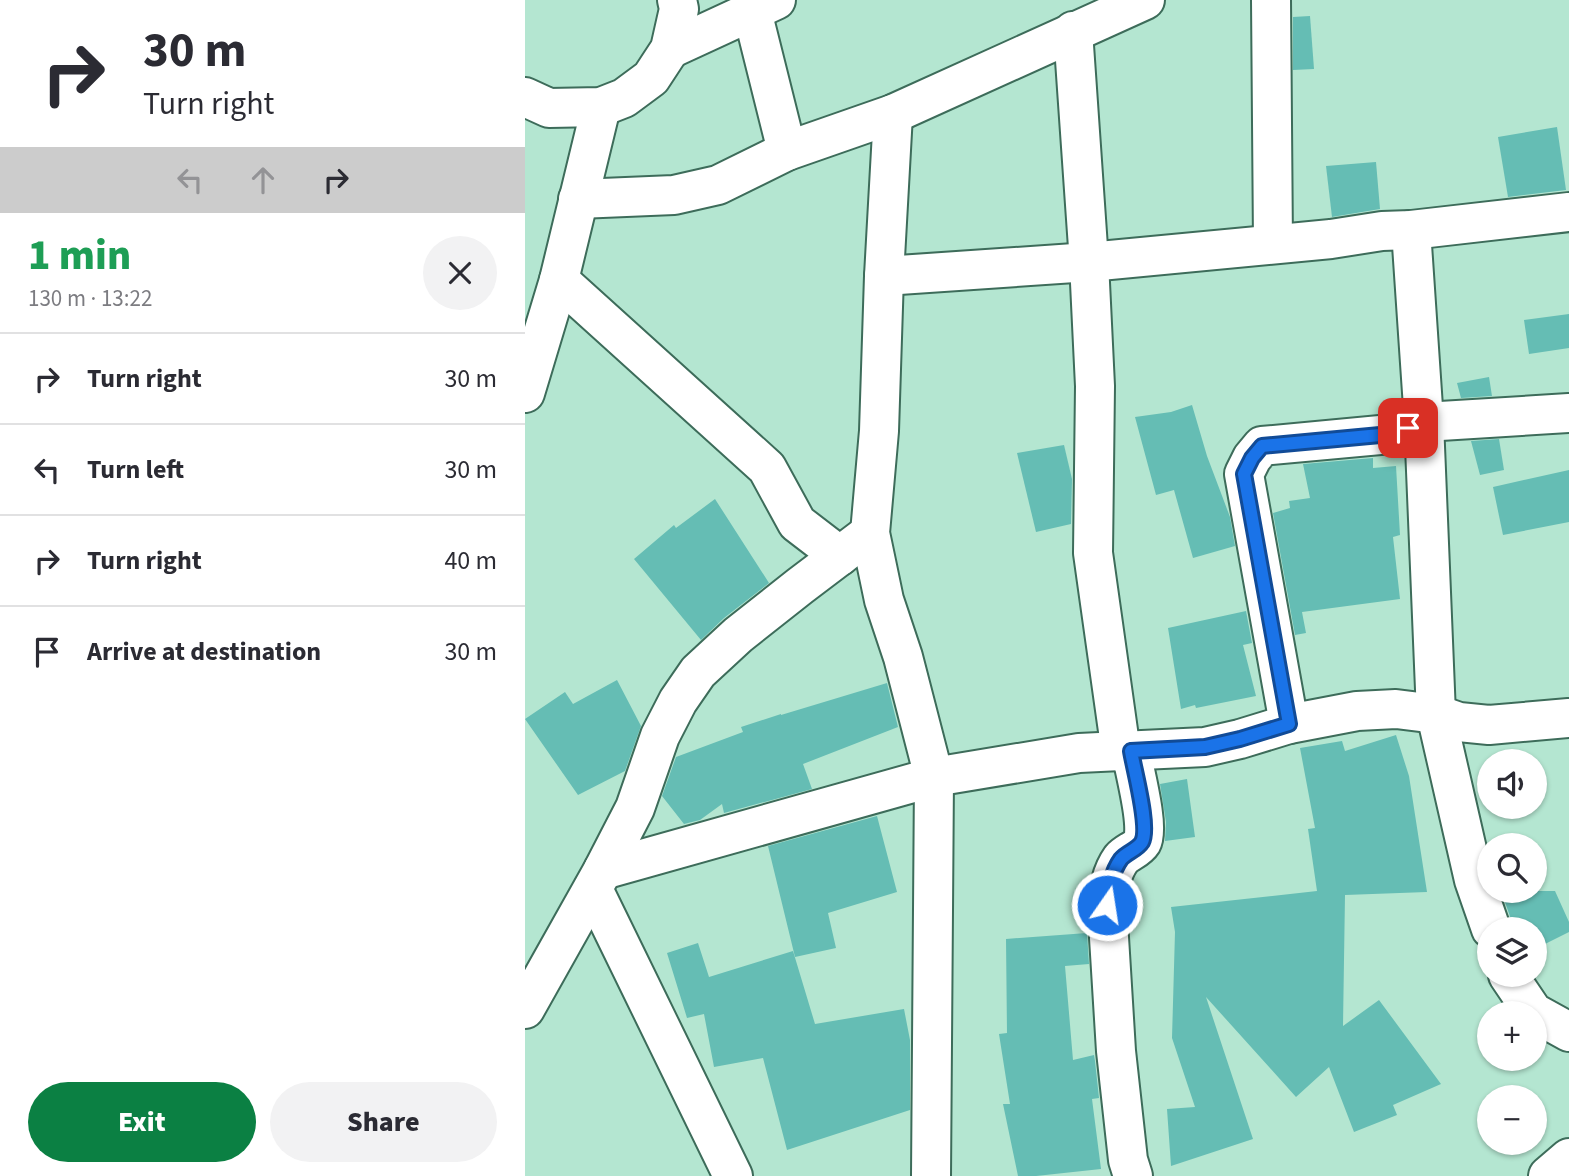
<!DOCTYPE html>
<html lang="en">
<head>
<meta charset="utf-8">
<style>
	body { margin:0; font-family:"Source Sans 3",sans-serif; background:#f2f2f3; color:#2b2b33; height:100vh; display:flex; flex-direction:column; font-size:26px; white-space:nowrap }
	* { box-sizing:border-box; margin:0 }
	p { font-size:23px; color:#7c7c81 }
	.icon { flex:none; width:38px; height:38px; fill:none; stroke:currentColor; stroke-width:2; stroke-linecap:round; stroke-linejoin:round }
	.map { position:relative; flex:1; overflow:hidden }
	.drawer { display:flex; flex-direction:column; background:#fff; width:525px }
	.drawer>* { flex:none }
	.hud { background:#fff; color:#2b2b33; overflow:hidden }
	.tools { position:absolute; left:952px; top:749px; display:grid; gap:14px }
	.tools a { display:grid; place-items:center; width:70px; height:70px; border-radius:50%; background:#fff; box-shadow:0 2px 5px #0004; font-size:35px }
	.pin { position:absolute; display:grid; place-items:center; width:60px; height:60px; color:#fff; margin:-30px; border-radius:14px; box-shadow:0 4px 10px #0006 }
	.me { position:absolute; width:77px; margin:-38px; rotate:13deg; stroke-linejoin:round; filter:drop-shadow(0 0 5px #0008) }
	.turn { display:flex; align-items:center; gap:24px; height:147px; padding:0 28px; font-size:32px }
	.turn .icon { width:91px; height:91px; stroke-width:2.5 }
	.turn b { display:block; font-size:49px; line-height:60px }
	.lanes { display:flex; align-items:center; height:66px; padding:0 28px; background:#0003; justify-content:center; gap:35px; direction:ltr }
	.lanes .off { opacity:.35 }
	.round { display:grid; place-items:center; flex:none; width:74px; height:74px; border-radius:37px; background:#f2f2f3 }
	.head { display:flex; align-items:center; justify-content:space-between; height:119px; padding:0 28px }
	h1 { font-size:42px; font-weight:800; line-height:52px; color:#1e9e55 }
	.primary-button { display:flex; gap:14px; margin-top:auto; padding:14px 28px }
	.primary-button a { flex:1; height:80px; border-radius:42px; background:#0b8043; color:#fff; font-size:28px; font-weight:800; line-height:80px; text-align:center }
	.primary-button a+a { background:#f2f2f3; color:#2b2b33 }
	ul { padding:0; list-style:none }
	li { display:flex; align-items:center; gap:21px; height:91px; padding:0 28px; border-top:2px solid #e1e1e2 }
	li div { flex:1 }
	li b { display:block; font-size:26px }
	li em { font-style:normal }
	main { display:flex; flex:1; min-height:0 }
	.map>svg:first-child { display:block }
</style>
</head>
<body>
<main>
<section class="drawer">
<div class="hud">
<div class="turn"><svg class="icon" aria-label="right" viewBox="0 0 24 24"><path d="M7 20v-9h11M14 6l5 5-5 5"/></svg><div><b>30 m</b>Turn right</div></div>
<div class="lanes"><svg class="icon off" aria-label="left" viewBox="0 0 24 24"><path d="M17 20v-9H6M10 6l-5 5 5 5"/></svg><svg class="icon off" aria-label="ahead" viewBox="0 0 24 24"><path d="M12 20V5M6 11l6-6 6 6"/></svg><svg class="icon" aria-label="right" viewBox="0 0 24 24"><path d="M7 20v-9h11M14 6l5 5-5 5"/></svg></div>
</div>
<div class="head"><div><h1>1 min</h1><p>130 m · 13:22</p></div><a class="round"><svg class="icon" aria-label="close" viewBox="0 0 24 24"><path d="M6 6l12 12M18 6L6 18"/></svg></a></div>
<ul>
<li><svg class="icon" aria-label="right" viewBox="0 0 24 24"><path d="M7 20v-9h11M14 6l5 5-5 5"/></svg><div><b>Turn right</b></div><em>30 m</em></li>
<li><svg class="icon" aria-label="left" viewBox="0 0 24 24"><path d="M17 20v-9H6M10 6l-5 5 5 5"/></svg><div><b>Turn left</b></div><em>30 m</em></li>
<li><svg class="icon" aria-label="right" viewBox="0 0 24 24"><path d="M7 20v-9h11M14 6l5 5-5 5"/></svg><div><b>Turn right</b></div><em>40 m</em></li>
<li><svg class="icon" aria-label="arrive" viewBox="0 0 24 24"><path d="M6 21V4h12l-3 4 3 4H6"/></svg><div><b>Arrive at destination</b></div><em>30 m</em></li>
</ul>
<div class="primary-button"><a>Exit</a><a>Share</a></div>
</section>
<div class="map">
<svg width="1044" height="1176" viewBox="0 0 1044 1176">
	<rect width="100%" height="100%" fill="#b4e6d1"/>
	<!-- building -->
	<g fill="#65bdb4">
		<polygon points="785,16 789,69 768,70 768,17"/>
		<polygon points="1032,127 1041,190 983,197 973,137"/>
		<polygon points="851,162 855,209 807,217 801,166"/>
		<polygon points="1044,314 1044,348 1004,354 999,320"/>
		<polygon points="964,377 967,396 936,398 932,383"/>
		<polygon points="667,405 682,456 705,517 710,546 668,558 649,490 631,495 610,417 646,412"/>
		<polygon points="974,439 979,470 955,475 946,441"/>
		<polygon points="539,445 547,479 546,524 511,532 492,453"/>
		<polygon points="848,458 848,468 871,466 875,535 868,537 875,599 777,612 781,633 770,635 748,513 765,508 764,501 785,498 778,464"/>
		<polygon points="1044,470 1044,522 978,535 968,487"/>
		<polygon points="190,499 244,583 199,618 176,640 109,559 149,525 151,528"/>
		<polygon points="721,611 727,643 718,645 731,696 671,708 670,705 656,709 643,628"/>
		<polygon points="92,680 116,726 100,771 53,795 0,719 40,692 48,704"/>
		<polygon points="362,683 373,727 278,764 287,789 199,813 197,804 175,820 159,824 137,796 151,757 218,732 216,727 256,714 256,715"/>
		<polygon points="871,735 884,776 902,892 820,895 818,1026 854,1000 916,1084 868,1105 872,1115 829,1132 804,1067 771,1097 681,997 728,1139 646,1166 642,1109 670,1107 647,1038 650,932 646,907 792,891 783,829 790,828 775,748 817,741 820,751"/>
		<polygon points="662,779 670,837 640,841 641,822 635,784"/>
		<polygon points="352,816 372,892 303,913 311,948 270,957 243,846"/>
		<polygon points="976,891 1030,891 1044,922 1044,932 1010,949 1010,929 987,929 987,922"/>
		<polygon points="562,933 564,964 540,966 548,1060 569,1055 570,1061 574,1098 567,1099 576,1169 511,1176 493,1176 478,1104 485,1104 474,1034 482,1033 481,939"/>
		<polygon points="173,943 184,977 268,951 290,1024 379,1009 385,1040 385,1110 262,1150 238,1058 189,1067 179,1014 162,1018 142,953"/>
	</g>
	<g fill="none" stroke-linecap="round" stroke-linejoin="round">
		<defs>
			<g id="street">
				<polyline points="746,0 748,244"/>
				<polyline points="227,11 262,151"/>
				<polyline points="548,31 564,262 570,386 568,553 596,752"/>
				<polyline points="145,49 251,0"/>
				<polyline points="368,114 359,276 354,431 345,533 359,600 378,657 409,777 406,1176"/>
				<polyline points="53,199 149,195 193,185 262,151 368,114 620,0"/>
				<polyline points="886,230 899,422 911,714 949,880 966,929"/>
				<polyline points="359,276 564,262 806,239 857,231 886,230 1044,212"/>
				<polyline points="34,280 242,468 272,523 315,556"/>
				<polyline points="764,724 719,474 727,458 737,446 866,434 899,422 1044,413"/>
				<path d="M 606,751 C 609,769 625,828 617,842 C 612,850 602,852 596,859 C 586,873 584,889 582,905 L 591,1051 L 603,1160 L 608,1176"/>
				<polyline points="78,870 409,777 554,753 680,747 715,739 764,724 832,711 871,709 911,714 934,722 964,725 1044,718"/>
				<polyline points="68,889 208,1176"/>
				<polyline points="983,975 1008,1012 1044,1032"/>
				<polyline points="0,1009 78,870 110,808 135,736 153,701 173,672 213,635 275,586 345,533"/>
				<polyline points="1023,1176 1044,1158"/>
			</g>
			<g id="secondary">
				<polyline points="0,97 24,108 76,107 99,98 126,78 145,49 154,9 152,0"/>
				<polyline points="0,393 34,280 76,107"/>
			</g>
		</defs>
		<!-- street casing -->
		<use href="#street" stroke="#3d6c5a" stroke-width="42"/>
		<!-- secondary casing -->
		<use href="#secondary" stroke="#3d6c5a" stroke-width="42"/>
		<!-- street -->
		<use href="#street" stroke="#fff" stroke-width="38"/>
		<!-- secondary -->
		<use href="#secondary" stroke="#fff" stroke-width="38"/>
	</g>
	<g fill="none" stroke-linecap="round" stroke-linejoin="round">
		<defs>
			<path id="route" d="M 582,905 C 584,889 586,873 596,859 C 602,852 612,850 617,842 C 625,827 609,770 606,751 L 680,747 L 715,739 L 764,724 L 719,474 L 727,458 L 737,446 L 866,434 L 883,428"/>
		</defs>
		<!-- route casing -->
		<use href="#route" stroke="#114b97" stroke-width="18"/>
		<!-- route -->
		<use href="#route" stroke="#1a73e8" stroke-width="12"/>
	</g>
</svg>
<div class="tools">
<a><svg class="icon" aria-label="sound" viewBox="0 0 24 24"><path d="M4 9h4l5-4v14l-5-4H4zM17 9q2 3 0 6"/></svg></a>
<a><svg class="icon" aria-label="search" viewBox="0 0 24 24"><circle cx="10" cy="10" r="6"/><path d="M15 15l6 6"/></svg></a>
<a><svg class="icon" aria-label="layers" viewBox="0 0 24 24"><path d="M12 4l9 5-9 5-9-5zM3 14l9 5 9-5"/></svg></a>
<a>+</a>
<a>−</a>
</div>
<div class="pin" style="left:883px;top:428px;background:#d93025"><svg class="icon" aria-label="arrive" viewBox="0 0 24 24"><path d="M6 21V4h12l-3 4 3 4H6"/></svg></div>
<svg class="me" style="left:582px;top:905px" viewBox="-20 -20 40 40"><circle r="17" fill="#1a73e8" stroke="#fff" stroke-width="3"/><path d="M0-11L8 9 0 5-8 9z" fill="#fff"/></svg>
</div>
</main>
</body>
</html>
